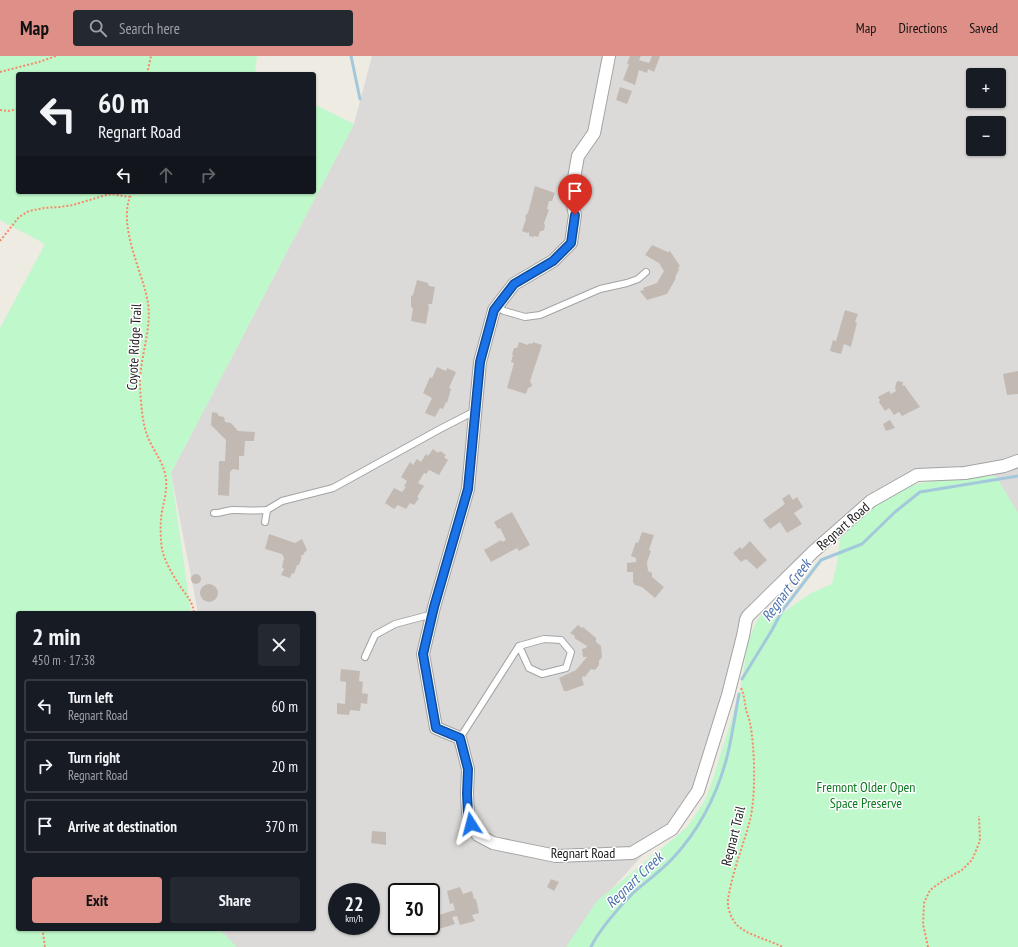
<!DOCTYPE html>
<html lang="en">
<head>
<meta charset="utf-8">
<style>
	body { margin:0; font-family:"PT Sans Narrow",sans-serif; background:#242831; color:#f1f3f6; height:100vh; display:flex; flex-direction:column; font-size:15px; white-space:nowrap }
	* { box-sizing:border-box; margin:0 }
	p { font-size:13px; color:#9ea1a6 }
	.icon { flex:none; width:22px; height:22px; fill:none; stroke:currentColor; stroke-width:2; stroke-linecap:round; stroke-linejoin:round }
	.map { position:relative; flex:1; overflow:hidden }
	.panel { position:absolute; left:16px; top:555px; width:300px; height:320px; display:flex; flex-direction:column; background:#171b24; border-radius:4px; box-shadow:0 1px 3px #0004 }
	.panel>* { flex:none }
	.guide { position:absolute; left:16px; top:16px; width:300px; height:122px; border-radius:4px; box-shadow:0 1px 3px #0004; background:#171b24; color:#f1f3f6; overflow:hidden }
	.controls { position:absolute; left:966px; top:12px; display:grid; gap:8px }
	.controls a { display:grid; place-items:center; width:40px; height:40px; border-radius:4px; background:#171b24; box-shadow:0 1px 3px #0004; font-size:20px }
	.speed { position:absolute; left:328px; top:827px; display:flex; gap:8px; font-size:20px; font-weight:700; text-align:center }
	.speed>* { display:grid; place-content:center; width:52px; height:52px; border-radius:50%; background:#171b24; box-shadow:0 1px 3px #0004; line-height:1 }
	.speed small { font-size:10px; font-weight:400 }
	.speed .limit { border:2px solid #111; border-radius:6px; background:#fff; color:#111 }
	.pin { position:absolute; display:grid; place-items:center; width:34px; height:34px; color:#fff; margin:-41px -17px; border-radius:50% 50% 50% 0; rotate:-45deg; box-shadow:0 0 4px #0007 }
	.pin .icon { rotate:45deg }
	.me { position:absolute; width:44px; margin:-22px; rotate:351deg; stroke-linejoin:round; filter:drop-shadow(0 0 3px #0008) }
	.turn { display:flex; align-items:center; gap:14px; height:84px; padding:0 16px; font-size:18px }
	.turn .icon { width:52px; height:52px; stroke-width:2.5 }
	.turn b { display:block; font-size:28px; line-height:34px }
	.lanes { display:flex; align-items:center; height:38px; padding:0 16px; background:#0003; justify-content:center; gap:20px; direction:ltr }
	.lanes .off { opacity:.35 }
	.round { display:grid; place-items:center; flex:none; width:42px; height:42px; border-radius:4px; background:#242831 }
	.head { display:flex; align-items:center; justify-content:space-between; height:68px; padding:0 16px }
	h1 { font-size:24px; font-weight:700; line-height:30px }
	.button { display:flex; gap:8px; margin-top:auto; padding:8px 16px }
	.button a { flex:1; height:46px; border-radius:4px; background:#de9088; color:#111; font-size:16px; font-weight:700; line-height:46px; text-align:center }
	.button a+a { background:#242831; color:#f1f3f6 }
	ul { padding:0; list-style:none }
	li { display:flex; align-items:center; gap:12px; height:54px; margin:0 8px 6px; padding:0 8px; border:2px solid #363941; border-radius:4px }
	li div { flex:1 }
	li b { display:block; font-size:15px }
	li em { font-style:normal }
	header { display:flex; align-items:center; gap:24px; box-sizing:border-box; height:56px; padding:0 20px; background:#de9088; color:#111 }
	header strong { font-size:19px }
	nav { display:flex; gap:22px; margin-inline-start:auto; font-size:14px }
	.search { width:280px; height:36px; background:#242831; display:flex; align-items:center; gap:10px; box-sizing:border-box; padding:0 14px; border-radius:4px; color:#9ea1a6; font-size:15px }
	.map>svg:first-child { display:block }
</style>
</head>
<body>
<header>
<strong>Map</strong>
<div class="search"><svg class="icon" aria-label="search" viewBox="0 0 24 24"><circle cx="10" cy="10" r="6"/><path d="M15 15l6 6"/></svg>Search here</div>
<nav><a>Map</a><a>Directions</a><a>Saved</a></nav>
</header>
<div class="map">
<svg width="1018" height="891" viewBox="0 0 1018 891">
	<rect width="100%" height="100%" fill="#eeebe2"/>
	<!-- residential -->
	<path fill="#dbdad9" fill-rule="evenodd" d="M 372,0 L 1018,0 L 1018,457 L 995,420 L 967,413 L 917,416 L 750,552 L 695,734 L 668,771 L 599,847 L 568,891 L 236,891 L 219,873 L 314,873 L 314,557 L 198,557 L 171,417 L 354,68 ZM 973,19 L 999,19 L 999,45 L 973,45 ZM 973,67 L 999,67 L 999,93 L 973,93 ZM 337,836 L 371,836 L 371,870 L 337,870 ZM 397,836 L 431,836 L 431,870 L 397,870 Z"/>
	<!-- park -->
	<g fill="#bff8ca">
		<polygon points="0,0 257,0 255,18 18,18 18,136 314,136 314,48 354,68 171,417 191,557 18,557 18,873 219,873 237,891 0,891 0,272 45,188 0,164"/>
		<polygon points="996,420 1018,457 1018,891 566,891 597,845 678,779 687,771 704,746 710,732 740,636 748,586 755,568 762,557 774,563 811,537 832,528 837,507 840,483 867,455 888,440 909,430 936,424"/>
	</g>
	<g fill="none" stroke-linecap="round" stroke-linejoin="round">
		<!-- stream -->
		<g stroke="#a3c8db" stroke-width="3">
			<polyline points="351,0 360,43"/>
			<polyline points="742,623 772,574 782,555 821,504 862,488 895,456 920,436 1018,420"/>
			<path d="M 591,891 C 598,875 621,849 634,836 C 647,825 661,815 673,802 C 699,774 717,739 727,701 C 732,681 735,659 739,638"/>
		</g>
	</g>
	<!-- building -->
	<g fill="#c2bab2">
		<polygon points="630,0 641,0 639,4 649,7 652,0 660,0 654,16 648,13 647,17 639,14 635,29 623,24 629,8 627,8"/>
		<polygon points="620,31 632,35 627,48 616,44"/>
		<polygon points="535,130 555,137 552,145 549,145 547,153 549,154 544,167 545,170 544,174 542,175 540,175 538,181 535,180 533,181 529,180 529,176 527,177 522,175 526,163 525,160 528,157"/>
		<polygon points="652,189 668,196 670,195 680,210 678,212 679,214 675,221 676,222 667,238 647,244 640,235 644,234 643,232 657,227 664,215 659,207 645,199"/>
		<polygon points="417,224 428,227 429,230 435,231 432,248 429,248 428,250 429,251 426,268 411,265 413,252 411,251 411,240 413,239"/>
		<polygon points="845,254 858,258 855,266 857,267 851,291 844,288 841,298 830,295 833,284 836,285"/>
		<polygon points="519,286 528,289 529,287 532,288 533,286 542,289 530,325 532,329 531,331 528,332 526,338 507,332 514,307 511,306 513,299 512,299 514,292 517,292"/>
		<polygon points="437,311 446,315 447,312 456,316 449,332 451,333 447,347 446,346 443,353 440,352 435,361 425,357 432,342 423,337 430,321 432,322"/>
		<polygon points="1018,315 1018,338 1007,339 1003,318"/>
		<polygon points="897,325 903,326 902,330 904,329 920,351 902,360 899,356 894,359 889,352 885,355 879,346 880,344 878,341 889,335 891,338 896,335 895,332"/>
		<polygon points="212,356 217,357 219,360 224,361 225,366 231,367 238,375 255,376 254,385 245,385 244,400 239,400 239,414 233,413 230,416 229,440 218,439 219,405 225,405 226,384 211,369"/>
		<polygon points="890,364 895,372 886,375 883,368"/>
		<polygon points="433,393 438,397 440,395 446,399 444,401 448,404 439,419 429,414 426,418 424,417 418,427 424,430 417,441 419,442 414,449 410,447 406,453 398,449 394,453 385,447 394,432 402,436 406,431 404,430 407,425 401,421 410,406 413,409 417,403 421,406 426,398 428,400"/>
		<polygon points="789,438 793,444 797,441 803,451 794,457 802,468 787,477 780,466 770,473 763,464 785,448 782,443"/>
		<polygon points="512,456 530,489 519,495 517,492 491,506 484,494 501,484 502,486 506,484 500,472 498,473 494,466"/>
		<polygon points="642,476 654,479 649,494 651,495 647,506 648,515 652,517 652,521 664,531 655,542 642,531 635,529 633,526 633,516 627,516 627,507 636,506 636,502 631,500 636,486 638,487"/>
		<polygon points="269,478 295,487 302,483 307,494 304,497 304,498 301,500 301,503 299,509 297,509 294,518 292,517 290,522 281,519 284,513 282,511 284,502 282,498 265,493"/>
		<polygon points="750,485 767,504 757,513 746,503 741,506 733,497 740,491 742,493"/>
		<circle cx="196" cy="523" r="5"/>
		<circle cx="209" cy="537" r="9"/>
		<polygon points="578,569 582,572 583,571 596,582 596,586 601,590 602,601 599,605 599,609 595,614 591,613 585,621 583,620 582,623 584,629 567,635 564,635 559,622 576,614 587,601 583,601 582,593 586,592 587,590 574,582 575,580 570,577"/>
		<polygon points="341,613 360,615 359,625 363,626 362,637 368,638 367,648 361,647 360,655 350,654 349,659 337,658 337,647 345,648 346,626 340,625"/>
		<polygon points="372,775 386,776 386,789 371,787"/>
		<polygon points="551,823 559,826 554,835 547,831"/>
		<polygon points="460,831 463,838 472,835 474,843 476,843 479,857 472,859 475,865 460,869 457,860 452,861 455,868 439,873 435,860 455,854 453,847 450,848 447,835"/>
	</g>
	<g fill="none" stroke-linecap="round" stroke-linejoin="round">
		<defs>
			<g id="lane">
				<polyline points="496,250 504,255 525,261 540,259 600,233 627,227 638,223 646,216"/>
				<path d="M 214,457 C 220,458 226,454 233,454 C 244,454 255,455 267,454"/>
				<polyline points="265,466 267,454 282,445 333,432 440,373 475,355"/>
				<polyline points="365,601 375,579 395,568 433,558"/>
				<polyline points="460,682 519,590 544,583 561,584 571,596 566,612 542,618 529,612 519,590"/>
			</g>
			<polyline id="street" points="609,0 594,77 578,100 571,139 575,159 571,187 553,205 514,228 494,254 480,306 468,433 434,551 423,598 436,672 460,682 468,713 467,738 468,757 471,768 478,779 493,787 556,800 632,797 672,773 698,735 728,639 743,580 746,564 748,560 813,496 871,445 917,419 965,417 1004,410 1018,405"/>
		</defs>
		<!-- lane casing -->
		<use href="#lane" stroke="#a3a3a3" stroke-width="8"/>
		<!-- street casing -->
		<use href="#street" stroke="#a3a3a3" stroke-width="14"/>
		<!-- path -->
		<g stroke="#f88869" stroke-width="2" stroke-dasharray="2 2" stroke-linecap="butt">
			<polyline points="0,16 39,6 56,0"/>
			<polyline points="147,18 151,0"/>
			<polyline points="0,54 8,55 18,53"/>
			<path d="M 132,136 C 116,168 142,213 148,247 C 152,275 139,303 140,331 C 141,347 142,365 147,379 C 153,395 164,406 166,423 C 167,432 165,442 163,450 C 160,463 160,480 162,493 C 165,507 174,521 182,533 C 188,541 193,547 194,557"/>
			<polyline points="0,185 19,161 29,155 44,152 60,151 73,149 106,139 112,138 129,141"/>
			<path d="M 741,632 C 745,641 744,644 746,653 C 747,658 749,662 750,667 C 755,692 756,740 750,764 C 743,791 732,816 728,844 C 727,851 731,863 737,869 C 747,879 769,884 783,891"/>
			<polyline points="44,873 43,877 45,891"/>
			<polyline points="928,891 923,868 924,847 930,834 944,824 962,814 972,804 980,785 979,760"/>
		</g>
		<!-- lane -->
		<use href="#lane" stroke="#fff" stroke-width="6"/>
		<!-- street -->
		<use href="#street" stroke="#fff" stroke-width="12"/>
	</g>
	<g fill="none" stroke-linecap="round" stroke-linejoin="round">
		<defs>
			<polyline id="route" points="471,768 468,757 467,738 468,713 460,682 436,672 423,598 434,551 468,433 480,306 494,254 514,228 553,205 571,187 575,159"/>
		</defs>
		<!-- route casing -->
		<use href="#route" stroke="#114b97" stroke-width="10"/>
		<!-- route -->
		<use href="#route" stroke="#1a73e8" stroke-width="7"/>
	</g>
	<g text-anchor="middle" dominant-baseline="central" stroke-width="3" stroke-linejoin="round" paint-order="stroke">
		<!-- street labels -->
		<g font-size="14" fill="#1c1c1c" stroke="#fff">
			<text transform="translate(134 291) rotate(-87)">Coyote Ridge Trail</text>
			<text transform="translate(843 470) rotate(-41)">Regnart Road</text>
			<text transform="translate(733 780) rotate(-76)">Regnart Trail</text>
			<text x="583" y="797">Regnart Road</text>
		</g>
		<!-- park labels -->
		<g font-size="14" fill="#0c7921" stroke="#fff">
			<text x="866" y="731">Fremont Older Open<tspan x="866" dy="16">Space Preserve</tspan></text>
		</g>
		<!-- water labels -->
		<g font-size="15" font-style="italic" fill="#4a70ab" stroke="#fff">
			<text transform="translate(786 534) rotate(-54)">Regnart Creek</text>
			<text transform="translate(634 824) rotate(-44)">Regnart Creek</text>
		</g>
	</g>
</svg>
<div class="controls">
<a>+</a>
<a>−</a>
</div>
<div class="speed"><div>22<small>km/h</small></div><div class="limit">30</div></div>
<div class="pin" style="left:575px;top:159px;background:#d93025"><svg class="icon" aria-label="arrive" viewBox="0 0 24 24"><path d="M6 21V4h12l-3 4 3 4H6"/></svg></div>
<svg class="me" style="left:471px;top:768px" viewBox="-20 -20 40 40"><path d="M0-17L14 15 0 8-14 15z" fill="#1a73e8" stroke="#fff" stroke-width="4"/></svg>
<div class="guide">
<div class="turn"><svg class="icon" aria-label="left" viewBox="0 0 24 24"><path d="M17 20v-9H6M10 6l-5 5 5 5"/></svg><div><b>60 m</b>Regnart Road</div></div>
<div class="lanes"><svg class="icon" aria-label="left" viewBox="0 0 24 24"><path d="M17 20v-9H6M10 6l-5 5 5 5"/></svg><svg class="icon off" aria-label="ahead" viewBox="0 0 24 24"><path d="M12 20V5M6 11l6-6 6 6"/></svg><svg class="icon off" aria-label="right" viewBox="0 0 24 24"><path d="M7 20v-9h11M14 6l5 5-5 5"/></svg></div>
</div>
<section class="panel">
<div class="head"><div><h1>2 min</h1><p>450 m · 17:38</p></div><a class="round"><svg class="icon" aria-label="close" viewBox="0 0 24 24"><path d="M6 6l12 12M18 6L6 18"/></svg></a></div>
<ul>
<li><svg class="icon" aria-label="left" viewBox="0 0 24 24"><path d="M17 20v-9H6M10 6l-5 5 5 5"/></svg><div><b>Turn left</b><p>Regnart Road</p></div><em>60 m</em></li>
<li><svg class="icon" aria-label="right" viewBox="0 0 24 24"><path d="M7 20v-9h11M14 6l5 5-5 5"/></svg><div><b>Turn right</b><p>Regnart Road</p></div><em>20 m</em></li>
<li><svg class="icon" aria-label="arrive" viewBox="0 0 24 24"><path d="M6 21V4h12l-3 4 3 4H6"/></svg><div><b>Arrive at destination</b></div><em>370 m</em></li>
</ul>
<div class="button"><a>Exit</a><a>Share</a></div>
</section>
</div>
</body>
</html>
